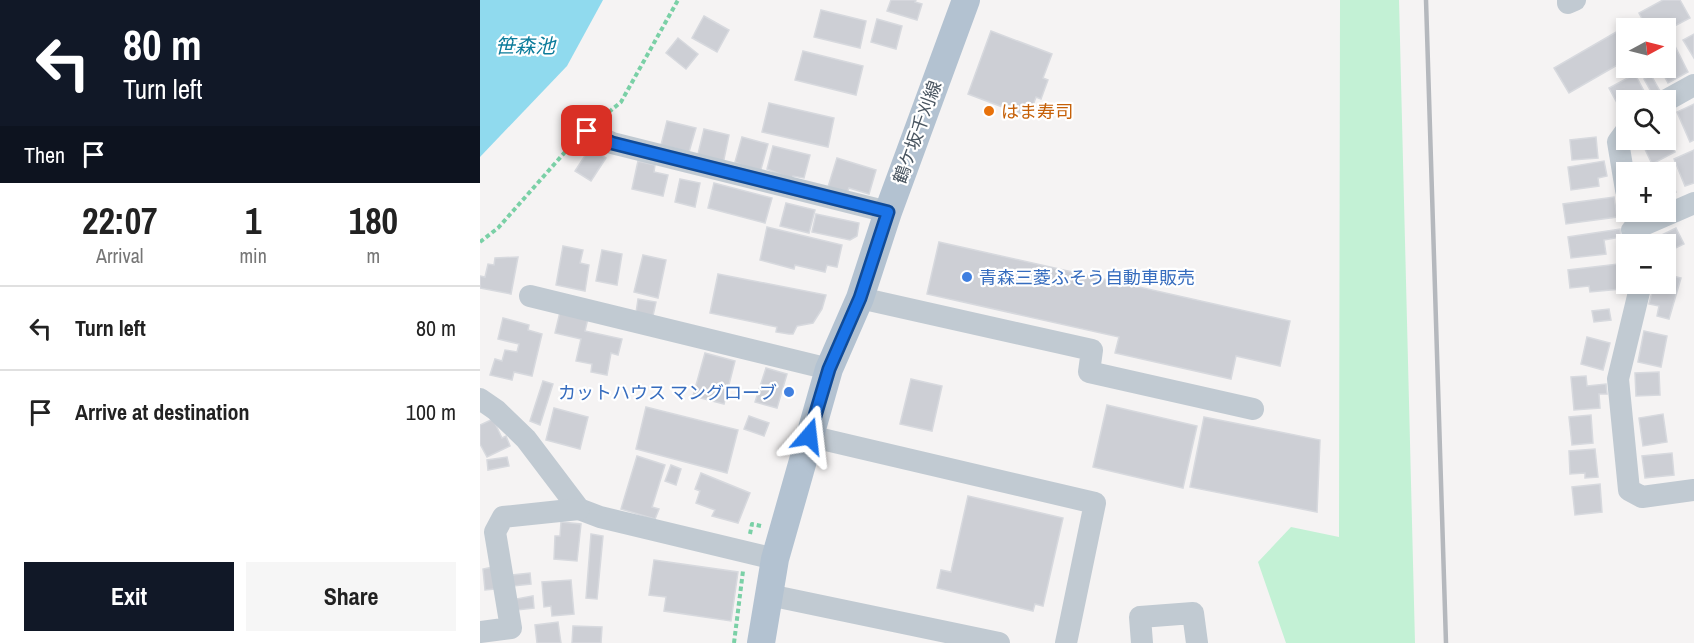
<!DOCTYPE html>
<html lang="en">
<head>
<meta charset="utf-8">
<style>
	body { margin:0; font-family:"Archivo Narrow","Noto Sans JP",sans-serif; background:#f6f6f6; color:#222; height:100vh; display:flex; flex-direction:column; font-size:22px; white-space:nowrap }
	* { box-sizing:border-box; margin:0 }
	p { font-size:20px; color:#767676 }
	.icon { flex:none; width:33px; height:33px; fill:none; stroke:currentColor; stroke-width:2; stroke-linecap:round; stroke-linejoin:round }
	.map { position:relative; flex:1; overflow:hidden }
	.panel { display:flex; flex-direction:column; background:#fff; width:480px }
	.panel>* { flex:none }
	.top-card { background:#111827; color:#fff; overflow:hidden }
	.needle { width:39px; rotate:83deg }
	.controls { position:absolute; left:1136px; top:18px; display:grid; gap:12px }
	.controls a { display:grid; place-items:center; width:60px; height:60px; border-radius:0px; background:#fff; box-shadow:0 3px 9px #0003; font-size:30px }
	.pin { position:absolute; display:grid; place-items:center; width:51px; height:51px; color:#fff; margin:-26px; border-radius:12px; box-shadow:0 3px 9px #0006 }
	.me { position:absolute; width:66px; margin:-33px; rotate:17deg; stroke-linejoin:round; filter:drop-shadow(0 0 4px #0008) }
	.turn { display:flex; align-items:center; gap:21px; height:126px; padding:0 24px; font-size:27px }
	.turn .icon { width:78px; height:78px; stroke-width:2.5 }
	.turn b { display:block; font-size:42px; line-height:51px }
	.then { display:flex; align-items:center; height:57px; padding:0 24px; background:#0003; gap:12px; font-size:22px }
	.eta { display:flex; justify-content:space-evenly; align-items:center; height:102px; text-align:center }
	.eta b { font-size:36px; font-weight:700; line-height:42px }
	.action { display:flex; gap:12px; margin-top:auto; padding:12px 24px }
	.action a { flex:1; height:69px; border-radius:0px; background:#111827; color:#fff; font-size:24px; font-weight:700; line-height:69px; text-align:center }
	.action a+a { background:#f6f6f6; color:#222 }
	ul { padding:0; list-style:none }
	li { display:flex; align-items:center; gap:18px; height:84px; padding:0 24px; border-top:2px solid #e0e0e0 }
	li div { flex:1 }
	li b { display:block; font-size:22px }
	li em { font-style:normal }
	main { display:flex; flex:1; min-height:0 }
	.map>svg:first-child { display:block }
</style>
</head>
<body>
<main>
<section class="panel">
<div class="top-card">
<div class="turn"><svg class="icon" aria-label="left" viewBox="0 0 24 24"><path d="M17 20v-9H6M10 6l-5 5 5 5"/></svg><div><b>80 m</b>Turn left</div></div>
<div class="then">Then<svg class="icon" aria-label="arrive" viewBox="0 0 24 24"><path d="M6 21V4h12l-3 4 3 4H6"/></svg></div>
</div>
<div class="eta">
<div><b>22:07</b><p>Arrival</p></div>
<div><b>1</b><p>min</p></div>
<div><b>180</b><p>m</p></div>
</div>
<ul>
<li><svg class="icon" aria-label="left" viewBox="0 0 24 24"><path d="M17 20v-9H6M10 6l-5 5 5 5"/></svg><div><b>Turn left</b></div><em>80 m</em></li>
<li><svg class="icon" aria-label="arrive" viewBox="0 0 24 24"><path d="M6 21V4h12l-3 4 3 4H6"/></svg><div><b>Arrive at destination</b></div><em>100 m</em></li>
</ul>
<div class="action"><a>Exit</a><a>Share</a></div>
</section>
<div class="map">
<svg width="1214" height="643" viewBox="0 0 1214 643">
	<rect width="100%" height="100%" fill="#f5f3f3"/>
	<!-- green -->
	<polygon fill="#c3f1d5" points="860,0 919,0 935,643 806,643 778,562 811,527 859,537"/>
	<!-- water -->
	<polygon fill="#90daee" points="0,0 123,0 87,66 0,157"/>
	<!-- building -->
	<g fill="#cdcfd5" stroke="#d7d9de" stroke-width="1.5">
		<polygon points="411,0 436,0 435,2 442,4 437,20 407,11"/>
		<polygon points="1183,0 1200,0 1210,18 1185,31 1185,28 1167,28 1159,13"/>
		<polygon points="341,10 386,21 380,48 334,37"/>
		<polygon points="224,16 249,30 237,52 212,38"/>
		<polygon points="397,19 422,26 416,49 391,42"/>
		<polygon points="1150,24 1153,28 1146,28 1146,60 1089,93 1074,68"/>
		<polygon points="511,31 572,54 563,78 568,80 561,99 556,97 549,117 488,94"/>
		<polygon points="1214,34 1214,58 1203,40"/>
		<polygon points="198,38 218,54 206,69 186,53"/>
		<polygon points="1195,46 1208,72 1188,83 1180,68 1185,68 1185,51"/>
		<polygon points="323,51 383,66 376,95 315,80"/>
		<polygon points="1155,74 1166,95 1156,100 1145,98 1137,103 1129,88"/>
		<polygon points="1171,75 1181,93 1174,97 1164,79"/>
		<polygon points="289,103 354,118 348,147 282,132"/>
		<polygon points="1214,104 1214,140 1210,142 1197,112"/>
		<polygon points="187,121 216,128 209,152 181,145"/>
		<polygon points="224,129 249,135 243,164 218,154"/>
		<polygon points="1185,132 1195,152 1172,164 1162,143 1169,140 1185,140"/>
		<polygon points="262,137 288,144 280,173 255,162"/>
		<polygon points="1116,137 1118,158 1092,160 1090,140"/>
		<polygon points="293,146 330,155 324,178 313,176 312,179 287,169"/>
		<polygon points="110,148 126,158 111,181 95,171"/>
		<polygon points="1214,150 1214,183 1205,186 1194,159"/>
		<polygon points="357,158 396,170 389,194 369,188 367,193 348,187"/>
		<polygon points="158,161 175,165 174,172 188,175 183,196 152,189"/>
		<polygon points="1124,161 1127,176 1118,178 1119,186 1091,190 1088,167"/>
		<polygon points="1184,165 1196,192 1185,197 1185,172 1166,172"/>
		<polygon points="200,179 220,183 215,207 195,202"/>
		<polygon points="234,183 292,198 285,223 228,208"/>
		<polygon points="1134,197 1137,217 1086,224 1083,204"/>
		<polygon points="306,203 335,210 329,233 300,226"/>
		<polygon points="336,214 379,223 377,236 370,240 332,232"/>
		<polygon points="287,227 362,245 357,267 347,265 345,272 315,265 314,269 280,260"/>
		<polygon points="1196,228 1204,244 1185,253 1185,244 1168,244 1167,242"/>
		<polygon points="1140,229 1141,237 1124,240 1126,254 1091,258 1088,237"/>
		<polygon points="459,242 810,321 800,366 756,356 751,379 635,353 639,337 447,294"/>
		<polygon points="83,246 103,250 100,263 109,265 105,291 76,285"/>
		<polygon points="122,250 142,254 137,285 116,281"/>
		<polygon points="163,255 186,260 178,298 154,292"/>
		<polygon points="38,257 31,294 0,288 0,276 5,277 8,264 14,265 15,258"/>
		<polygon points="1138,264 1141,289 1110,292 1109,286 1090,288 1088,270"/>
		<polygon points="238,274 346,295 342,309 333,323 317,326 313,334 309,334 296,332 297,327 230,313"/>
		<polygon points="1185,274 1201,278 1189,319 1177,316 1179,306 1169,304 1172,292 1168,291 1170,284 1185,284"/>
		<polygon points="158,299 176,302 173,316 156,313"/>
		<polygon points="1129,309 1131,320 1114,322 1112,311"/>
		<polygon points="80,312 108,318 105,331 142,339 138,355 131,353 127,375 111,372 112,364 96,361 101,339 75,333"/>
		<polygon points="23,318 49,325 48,330 62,334 52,376 34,372 32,380 10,375 15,359 22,361 25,350 37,352 39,344 18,339"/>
		<polygon points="1164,331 1187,336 1181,367 1158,362"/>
		<polygon points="1107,337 1130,343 1123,370 1101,364"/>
		<polygon points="225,353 255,361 244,404 213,396"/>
		<polygon points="286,368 307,374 297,408 275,402"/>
		<polygon points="1179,372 1180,395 1156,396 1155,373"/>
		<polygon points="1106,376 1107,386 1126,384 1127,394 1119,394 1120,408 1094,410 1091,377"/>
		<polygon points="431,379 462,386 452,431 420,424"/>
		<polygon points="63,381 73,384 60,425 50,421"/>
		<polygon points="627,405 717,426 703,488 613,467"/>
		<polygon points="166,407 258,430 247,473 156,449"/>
		<polygon points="74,408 108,417 100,449 66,440"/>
		<polygon points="1183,414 1187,442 1163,446 1159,418"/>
		<polygon points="1111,415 1113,443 1092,445 1089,417"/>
		<polygon points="269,416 289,423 284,436 264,429"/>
		<polygon points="724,417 840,440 837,512 710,487"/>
		<polygon points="13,419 22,438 26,436 30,446 7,457 0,444 0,425"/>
		<polygon points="1115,449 1118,477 1105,478 1105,473 1090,474 1089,451"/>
		<polygon points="1192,453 1194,475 1165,478 1162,456"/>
		<polygon points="157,456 185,465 172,507 179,509 175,519 141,509"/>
		<polygon points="27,457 29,466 8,470 7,460"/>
		<polygon points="191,465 201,469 196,485 185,481"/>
		<polygon points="221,473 270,493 258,523 232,516 235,510 216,503 220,491 215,489"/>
		<polygon points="1120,484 1122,512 1095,515 1092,487"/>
		<polygon points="488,496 583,518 563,606 555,604 553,611 457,588 461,570 471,572"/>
		<polygon points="81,522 101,524 97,561 74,559 75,536 80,536"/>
		<polygon points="111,534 123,536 117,599 106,598"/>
		<polygon points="174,560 258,572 251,621 184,611 186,597 169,595"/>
		<polygon points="13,567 15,589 5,590 3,569"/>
		<polygon points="50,573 51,584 33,586 32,575"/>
		<polygon points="91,580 94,614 72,616 71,606 64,607 62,582"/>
		<polygon points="53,596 54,608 37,610 36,599"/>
		<polygon points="78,622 81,643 57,643 55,625"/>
		<polygon points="93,626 122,627 121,643 92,643"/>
	</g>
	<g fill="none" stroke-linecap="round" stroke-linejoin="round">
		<!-- path -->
		<g stroke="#7ad0a6" stroke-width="4" stroke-dasharray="4.5 3" stroke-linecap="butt">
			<polyline points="123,117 141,102 198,0"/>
			<polyline points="0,242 18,228 93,143"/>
			<polyline points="270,534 272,524 281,526"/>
			<polyline points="254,643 263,571"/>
		</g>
		<!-- minor -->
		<g stroke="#c1cad2" stroke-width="22">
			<polyline points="1088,0 1088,3 1095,0"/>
			<polyline points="1185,101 1214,85"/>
			<polyline points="107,131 132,143 408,212"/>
			<polyline points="1146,131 1138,142 1146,190"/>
			<polyline points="1152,230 1214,203"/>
			<polyline points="1158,284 1159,292 1138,379 1149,490 1162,497 1214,490"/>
			<polyline points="50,296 349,369"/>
			<polyline points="380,298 612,350 609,372 773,409"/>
			<polyline points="0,399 16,410 46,439 99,509 120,517 295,559"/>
			<polyline points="329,436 615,503 586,643"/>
			<polyline points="289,595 519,643"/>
			<polyline points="0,632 31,628 15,532 23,517 99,509"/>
			<polyline points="662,643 660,617 713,613 717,643"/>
		</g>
		<!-- major -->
		<polyline stroke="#b3c2d1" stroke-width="28" points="281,643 295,559 349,369 380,298 408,212 486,0"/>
		<!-- rail -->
		<polyline stroke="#b5b8bd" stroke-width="4.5" points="946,0 966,643"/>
	</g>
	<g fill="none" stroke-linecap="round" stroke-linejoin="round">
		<defs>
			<polyline id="route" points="107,131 132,143 408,212 380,298 349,369 329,436"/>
		</defs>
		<!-- route casing -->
		<use href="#route" stroke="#114b97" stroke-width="15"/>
		<!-- route -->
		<use href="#route" stroke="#1a73e8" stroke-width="10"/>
	</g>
	<!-- markers -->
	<circle fill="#e8710a" stroke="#fff" stroke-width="2" cx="509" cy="111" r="6"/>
	<g fill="#3f7fe0" stroke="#fff" stroke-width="2">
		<circle cx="487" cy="277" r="6"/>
		<circle cx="309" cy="392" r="6"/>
	</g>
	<g text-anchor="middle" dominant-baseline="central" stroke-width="4.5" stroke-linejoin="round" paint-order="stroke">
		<!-- food labels -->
		<g font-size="18" fill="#c56008" stroke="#fff" text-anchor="start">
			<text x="521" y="111">はま寿司</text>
		</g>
		<!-- street labels -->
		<g font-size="18" fill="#4a5661" stroke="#fff">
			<text transform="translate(437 132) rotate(-70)">鶴ケ坂千刈線</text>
		</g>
		<!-- shop labels -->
		<g font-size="18" fill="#366cbe" stroke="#fff" text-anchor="start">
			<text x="499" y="277">青森三菱ふそう自動車販売</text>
			<text x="297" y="392" text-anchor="end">カットハウス マングローブ</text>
		</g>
		<!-- water labels -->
		<g font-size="20" font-style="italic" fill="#0c7c9b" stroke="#fff">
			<text x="45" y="45">笹森池</text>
		</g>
	</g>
</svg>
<div class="controls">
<a><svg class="needle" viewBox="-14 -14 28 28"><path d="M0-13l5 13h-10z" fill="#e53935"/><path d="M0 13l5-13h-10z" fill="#767676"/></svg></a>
<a><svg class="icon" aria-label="search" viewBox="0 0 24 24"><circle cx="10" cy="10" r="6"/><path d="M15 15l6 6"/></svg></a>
<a>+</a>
<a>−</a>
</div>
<div class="pin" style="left:107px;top:131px;background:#d93025"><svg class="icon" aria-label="arrive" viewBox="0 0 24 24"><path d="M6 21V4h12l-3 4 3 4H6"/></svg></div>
<svg class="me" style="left:329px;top:436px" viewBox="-20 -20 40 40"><path d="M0-17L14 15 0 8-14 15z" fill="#1a73e8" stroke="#fff" stroke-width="4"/></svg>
</div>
</main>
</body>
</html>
